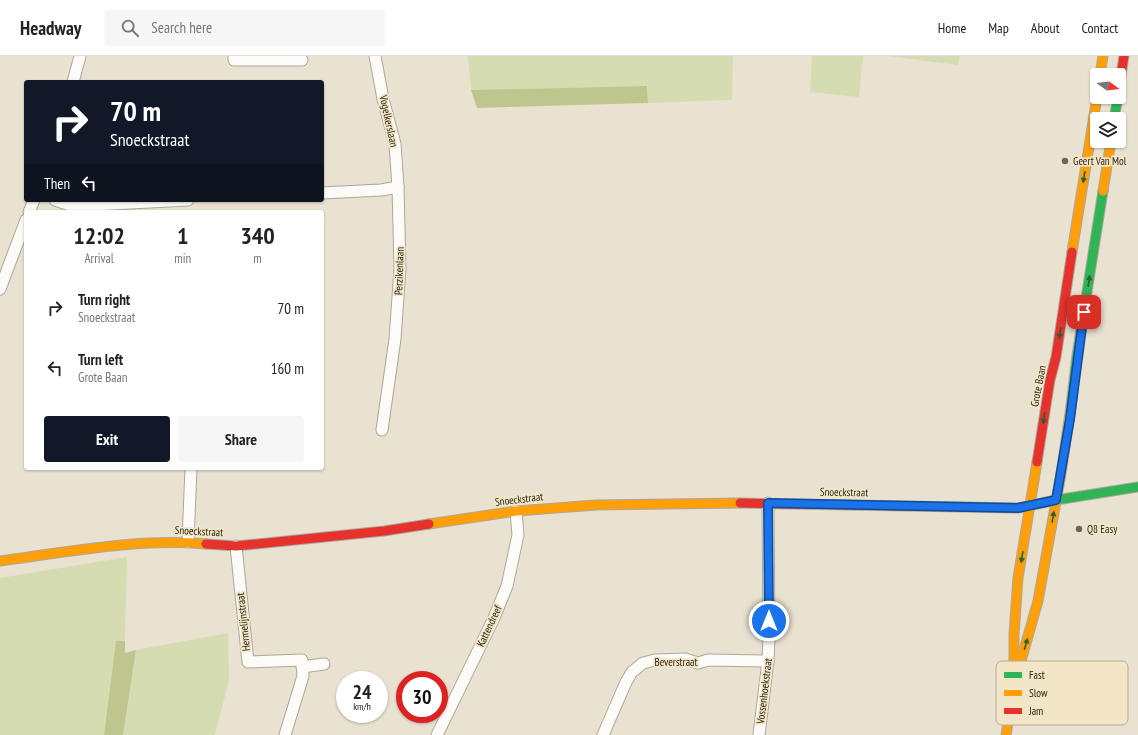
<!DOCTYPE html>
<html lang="en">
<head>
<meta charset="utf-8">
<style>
	body { margin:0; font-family:"PT Sans Narrow",sans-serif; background:#f6f6f6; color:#222; height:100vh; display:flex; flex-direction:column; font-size:15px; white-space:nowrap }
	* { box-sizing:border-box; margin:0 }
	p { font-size:13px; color:#767676 }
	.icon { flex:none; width:22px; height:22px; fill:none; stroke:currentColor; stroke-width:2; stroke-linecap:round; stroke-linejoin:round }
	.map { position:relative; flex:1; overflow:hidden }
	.sheet { position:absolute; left:24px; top:154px; width:300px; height:260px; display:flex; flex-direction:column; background:#fff; border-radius:4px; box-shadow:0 1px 3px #0004 }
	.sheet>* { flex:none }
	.banner { position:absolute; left:24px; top:24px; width:300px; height:122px; border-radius:4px; box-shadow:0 1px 3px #0004; background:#111827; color:#fff; overflow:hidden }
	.needle { width:26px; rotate:105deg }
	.tools { position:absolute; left:1090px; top:12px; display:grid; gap:8px }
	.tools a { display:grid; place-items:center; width:36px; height:36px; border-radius:4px; background:#fff; box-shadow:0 1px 3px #0004; font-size:20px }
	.speed { position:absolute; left:336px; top:615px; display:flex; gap:8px; font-size:20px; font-weight:700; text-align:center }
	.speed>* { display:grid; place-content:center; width:52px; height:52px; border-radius:50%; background:#fff; box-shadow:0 1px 3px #0004; line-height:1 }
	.speed small { font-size:10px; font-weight:400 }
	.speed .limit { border:6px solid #d22; background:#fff; color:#111 }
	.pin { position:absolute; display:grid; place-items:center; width:34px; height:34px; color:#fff; margin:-17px; border-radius:8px; box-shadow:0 2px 6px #0006 }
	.me { position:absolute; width:44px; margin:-22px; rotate:0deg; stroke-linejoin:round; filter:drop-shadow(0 0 3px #0008) }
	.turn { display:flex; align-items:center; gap:14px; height:84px; padding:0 20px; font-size:18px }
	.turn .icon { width:52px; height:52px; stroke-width:2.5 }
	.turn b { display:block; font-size:28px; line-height:34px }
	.then { display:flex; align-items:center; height:38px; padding:0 20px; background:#0003; gap:8px; font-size:15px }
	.eta { display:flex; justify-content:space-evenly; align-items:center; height:68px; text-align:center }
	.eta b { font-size:24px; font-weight:700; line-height:28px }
	.button { display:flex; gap:8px; margin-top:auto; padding:8px 20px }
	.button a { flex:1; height:46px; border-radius:4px; background:#111827; color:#fff; font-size:16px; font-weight:700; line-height:46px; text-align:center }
	.button a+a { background:#f6f6f6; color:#222 }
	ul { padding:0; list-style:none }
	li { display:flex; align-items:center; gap:12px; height:60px; padding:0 20px }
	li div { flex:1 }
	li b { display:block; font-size:15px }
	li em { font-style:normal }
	header { display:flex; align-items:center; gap:24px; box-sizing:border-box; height:56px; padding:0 20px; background:#fff; border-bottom:1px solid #e0e0e0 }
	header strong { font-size:19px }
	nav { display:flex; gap:22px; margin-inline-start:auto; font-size:14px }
	.search { width:280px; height:36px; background:#f6f6f6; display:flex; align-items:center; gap:10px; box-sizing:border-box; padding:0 14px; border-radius:4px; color:#767676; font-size:15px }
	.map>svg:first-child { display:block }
</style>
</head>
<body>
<header>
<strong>Headway</strong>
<div class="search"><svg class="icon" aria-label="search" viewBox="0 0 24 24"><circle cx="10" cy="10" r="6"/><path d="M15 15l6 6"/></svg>Search here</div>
<nav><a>Home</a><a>Map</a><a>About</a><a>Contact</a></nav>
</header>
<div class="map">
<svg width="1138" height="679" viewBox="0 0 1138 679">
	<rect width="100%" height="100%" fill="#e9e2d1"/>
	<!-- green -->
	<g fill="#d6dcb1">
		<polygon points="468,0 733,0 732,44 648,47 647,30 471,34"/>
		<polygon points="812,0 863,0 859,41 810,36"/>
		<polygon points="888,0 960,0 958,9"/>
		<polygon points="127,501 125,585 116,586 104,679 0,679 0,522"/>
		<polygon points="228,577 229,624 215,679 123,679 136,594"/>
	</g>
	<!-- forest -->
	<g fill="#bec68d">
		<polygon points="647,30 648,47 477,52 471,34"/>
		<polygon points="116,585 125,585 125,597 136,594 123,679 104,679"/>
	</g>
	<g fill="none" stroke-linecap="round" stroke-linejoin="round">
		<defs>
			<g id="street">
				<polyline points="234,0 234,4 302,4"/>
				<polyline points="375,0 383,43 395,88 398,131"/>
				<polyline points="73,26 80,0"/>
				<polyline points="322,137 381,134 398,131 400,213 395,283 382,374"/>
				<polyline points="55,144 73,150 188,144"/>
				<polyline points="29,156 34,144"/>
				<polyline points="0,233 26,164"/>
				<polyline points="188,486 191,412"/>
				<polyline points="236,490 248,606 302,604 303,620 285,679"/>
				<polyline points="302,611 324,608"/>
				<polyline points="437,679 494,562 507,530 518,479 516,455"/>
				<polyline points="603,679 626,626 632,616 643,607 655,604 685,603 698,607 708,604 768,605"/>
				<polyline points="759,679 768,605 769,580 768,447"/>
			</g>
			<g id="fast">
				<polyline points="1114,63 1118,41"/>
				<polyline points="1071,350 1077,299 1103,135"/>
				<polyline points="1028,450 1056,444 1138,431"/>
			</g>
			<g id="slow">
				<polyline points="1100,19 1103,0"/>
				<polyline points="1103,135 1111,85"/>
				<polyline points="1072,196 1097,41"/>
				<polyline points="429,468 516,455 596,449 740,447"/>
				<path d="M 0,505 C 67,496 139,482 206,488"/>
				<polyline points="1014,609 1014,578 1018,522 1037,406"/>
				<polyline points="1006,679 1015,626 1038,545 1061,418 1071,350"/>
			</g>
			<g id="jam">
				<polyline points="1119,32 1124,0"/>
				<polyline points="1037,406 1050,324 1056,301 1072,196"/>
				<polyline points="740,447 1018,452 1028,450"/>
				<polyline points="206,488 236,490 384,475 429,468"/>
			</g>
		</defs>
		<!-- street casing -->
		<use href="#street" stroke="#aca79a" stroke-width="13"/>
		<!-- fast casing -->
		<use href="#fast" stroke="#aca79a" stroke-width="11"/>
		<!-- slow casing -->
		<use href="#slow" stroke="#aca79a" stroke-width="11"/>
		<!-- jam casing -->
		<use href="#jam" stroke="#aca79a" stroke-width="11"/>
		<!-- street -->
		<use href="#street" stroke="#fcfbf8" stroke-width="11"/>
		<!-- fast -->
		<use href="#fast" stroke="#30b455" stroke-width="9"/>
		<!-- slow -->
		<use href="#slow" stroke="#ff9f0a" stroke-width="9"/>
		<!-- jam -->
		<use href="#jam" stroke="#e5322d" stroke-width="9"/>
	</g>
	<!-- one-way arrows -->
	<defs><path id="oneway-solid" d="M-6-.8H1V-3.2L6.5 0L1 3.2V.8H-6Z"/></defs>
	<g fill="#2b5e30">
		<use href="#oneway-solid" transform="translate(1084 121) rotate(99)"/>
		<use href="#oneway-solid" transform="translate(1089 225) rotate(-81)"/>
		<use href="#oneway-solid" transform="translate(1060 277) rotate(99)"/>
		<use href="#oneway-solid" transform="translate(1044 362) rotate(99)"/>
		<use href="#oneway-solid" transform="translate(1053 461) rotate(-80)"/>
		<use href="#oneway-solid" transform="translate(1022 501) rotate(99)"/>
		<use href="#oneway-solid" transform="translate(1026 588) rotate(-74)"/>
	</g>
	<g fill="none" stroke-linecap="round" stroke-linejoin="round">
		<defs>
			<polyline id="route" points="769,565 768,447 1018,452 1056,444 1070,363 1084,256"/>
		</defs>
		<!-- route casing -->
		<use href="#route" stroke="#114b97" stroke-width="10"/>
		<!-- route -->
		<use href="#route" stroke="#1a73e8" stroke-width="7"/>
	</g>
	<!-- markers -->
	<g fill="#6c6659" stroke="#f3e6c7" stroke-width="1.5">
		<circle cx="1065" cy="105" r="4"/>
		<circle cx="1079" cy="473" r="4"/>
	</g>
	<g text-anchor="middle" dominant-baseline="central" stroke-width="3.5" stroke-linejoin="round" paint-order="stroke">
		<!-- street labels -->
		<g font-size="11" fill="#282418" stroke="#f3e6c7">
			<text transform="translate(389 65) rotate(78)">Vogelkerslaan</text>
			<text transform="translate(399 215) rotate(-88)">Perzikenlaan</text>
			<text transform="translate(1038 330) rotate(-79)">Grote Baan</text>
			<text transform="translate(844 436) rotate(1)">Snoeckstraat</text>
			<text transform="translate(519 443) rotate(-7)">Snoeckstraat</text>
			<text transform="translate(199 475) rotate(3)">Snoeckstraat</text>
			<text transform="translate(243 566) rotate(-96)">Hermelijnstraat</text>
			<text transform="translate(489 570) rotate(-65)">Kattendreef</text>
			<text x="676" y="606">Beverstraat</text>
			<text transform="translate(764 635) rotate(-83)">Vossenhoekstraat</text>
		</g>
		<!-- poi labels -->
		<g font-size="11" fill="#282418" stroke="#f3e6c7" text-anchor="start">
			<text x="1073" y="105">Geert Van Mol</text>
			<text x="1087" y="473">Q8 Easy</text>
		</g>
	</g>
	<!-- legend -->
	<rect x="996" y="605" width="132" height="64" rx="6" fill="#f3e6c7" stroke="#b6ac92" stroke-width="1"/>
	<rect x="1004" y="616" width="18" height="6" fill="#30b455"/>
	<rect x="1004" y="634" width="18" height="6" fill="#ff9f0a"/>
	<rect x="1004" y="652" width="18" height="6" fill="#e5322d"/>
	<g font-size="11" fill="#282418">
		<text x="1029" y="623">Fast</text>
		<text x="1029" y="641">Slow</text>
		<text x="1029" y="659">Jam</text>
	</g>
</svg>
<div class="tools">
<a><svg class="needle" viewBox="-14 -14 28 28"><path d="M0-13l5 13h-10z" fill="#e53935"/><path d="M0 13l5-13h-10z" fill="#767676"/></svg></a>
<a><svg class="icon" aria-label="layers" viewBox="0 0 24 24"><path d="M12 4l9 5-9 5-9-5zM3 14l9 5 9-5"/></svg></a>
</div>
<div class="speed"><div>24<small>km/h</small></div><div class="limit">30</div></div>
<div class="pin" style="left:1084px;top:256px;background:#d93025"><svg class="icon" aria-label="arrive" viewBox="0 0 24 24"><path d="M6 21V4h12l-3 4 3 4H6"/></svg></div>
<svg class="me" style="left:769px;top:565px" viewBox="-20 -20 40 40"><circle r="17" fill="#1a73e8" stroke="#fff" stroke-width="3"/><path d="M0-11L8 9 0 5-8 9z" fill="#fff"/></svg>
<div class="banner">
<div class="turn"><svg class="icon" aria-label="right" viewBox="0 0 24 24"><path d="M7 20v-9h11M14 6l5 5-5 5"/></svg><div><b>70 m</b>Snoeckstraat</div></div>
<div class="then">Then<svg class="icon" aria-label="left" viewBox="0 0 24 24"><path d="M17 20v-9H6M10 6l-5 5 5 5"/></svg></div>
</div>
<section class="sheet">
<div class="eta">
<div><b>12:02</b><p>Arrival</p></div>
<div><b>1</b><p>min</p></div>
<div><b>340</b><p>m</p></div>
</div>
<ul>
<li><svg class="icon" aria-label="right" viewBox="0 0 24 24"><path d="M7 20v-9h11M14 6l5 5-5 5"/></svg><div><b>Turn right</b><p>Snoeckstraat</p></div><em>70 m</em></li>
<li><svg class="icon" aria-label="left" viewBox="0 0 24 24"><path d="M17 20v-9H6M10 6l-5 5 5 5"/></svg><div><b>Turn left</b><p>Grote Baan</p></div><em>160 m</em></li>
</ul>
<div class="button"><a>Exit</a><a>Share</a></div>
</section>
</div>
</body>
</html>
